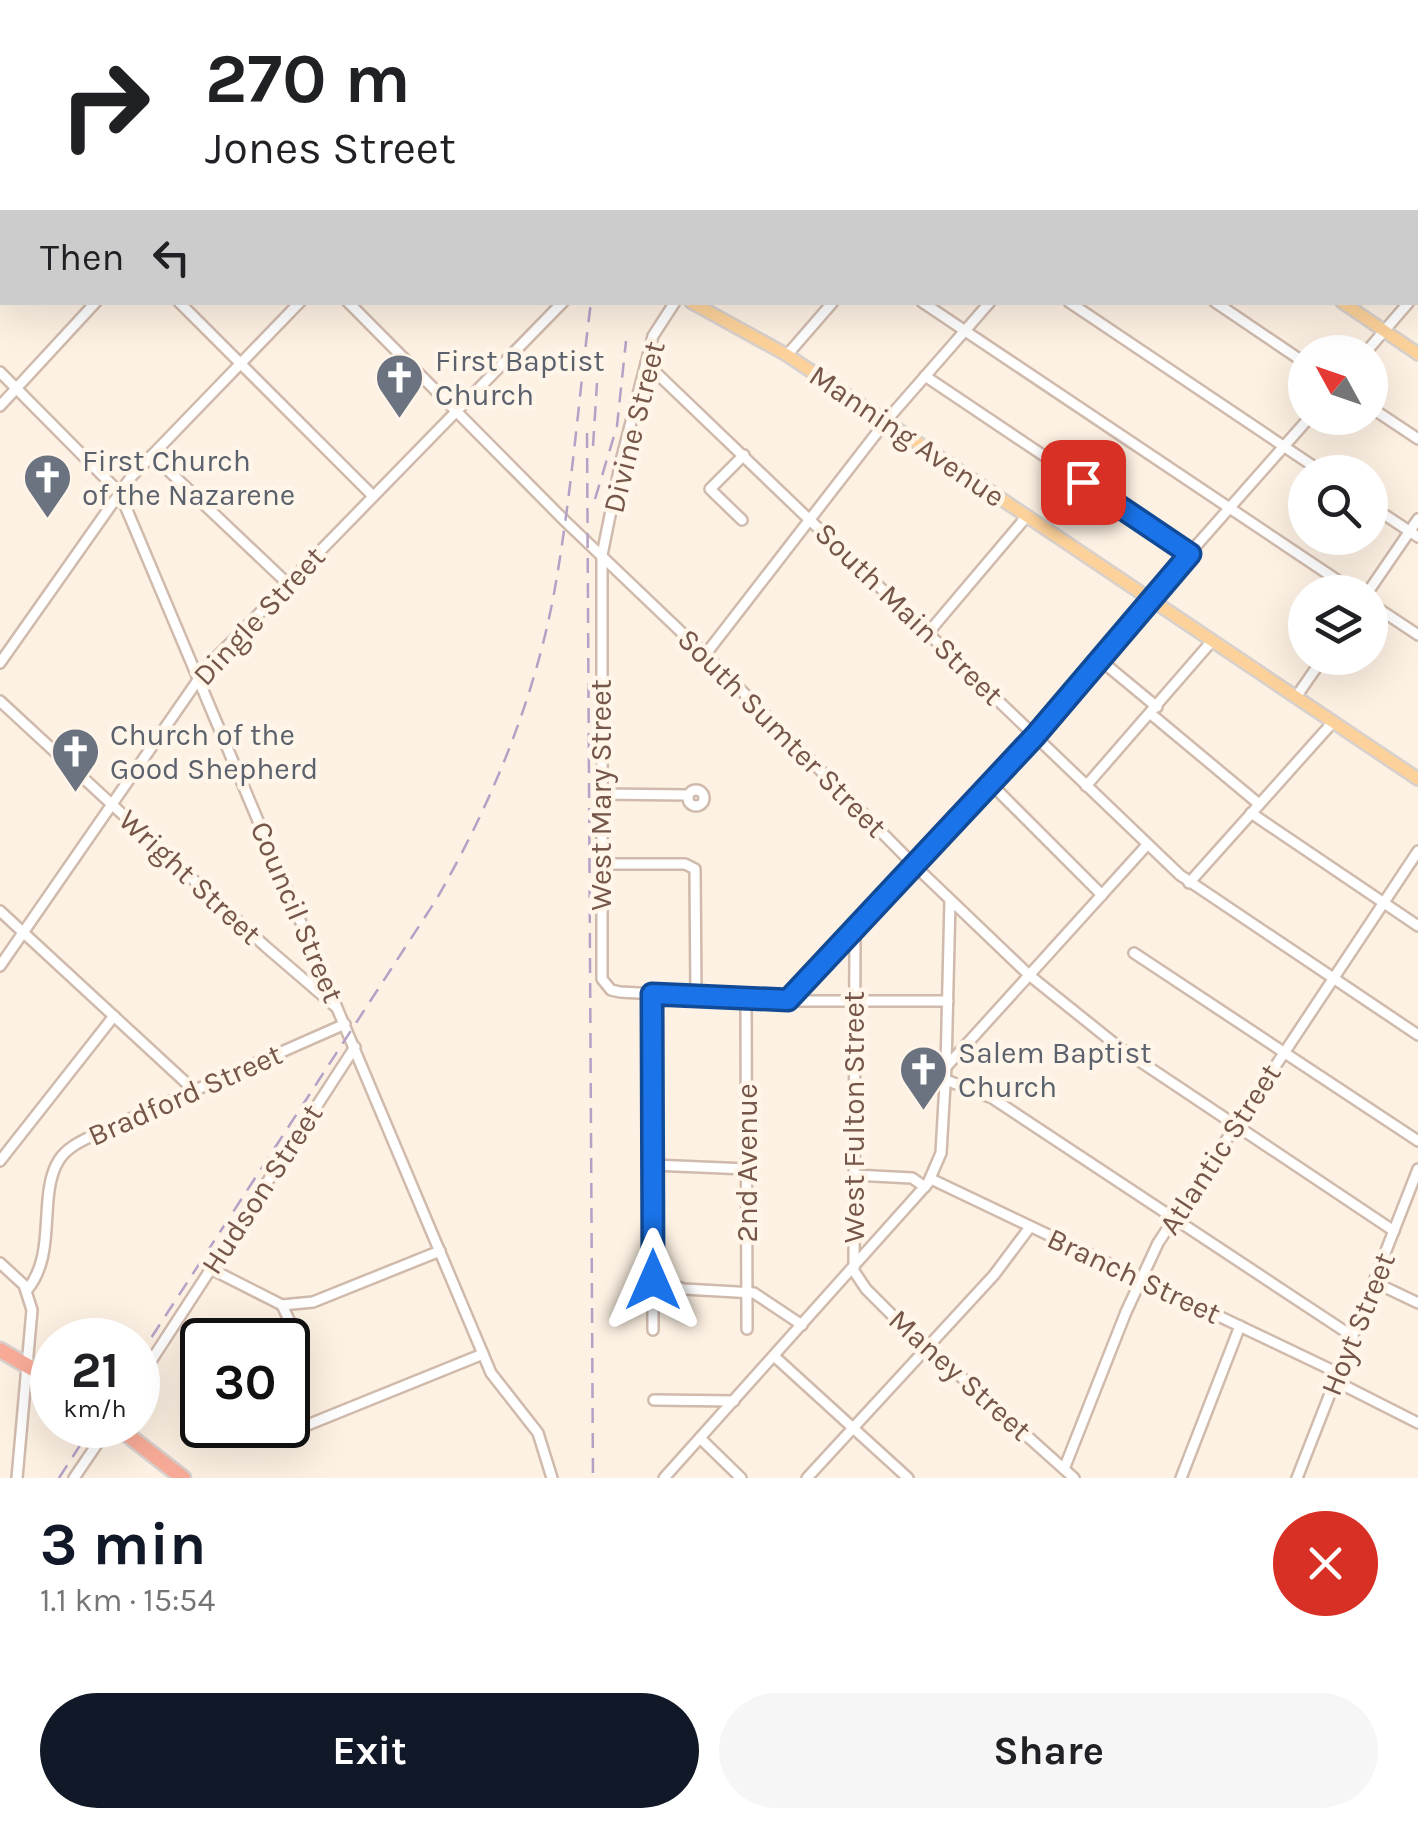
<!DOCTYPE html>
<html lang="en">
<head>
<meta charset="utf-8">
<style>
	body { margin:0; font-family:Karla,sans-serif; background:#f6f6f6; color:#202124; height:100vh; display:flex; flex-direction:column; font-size:38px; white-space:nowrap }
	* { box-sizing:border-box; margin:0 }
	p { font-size:32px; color:#757577 }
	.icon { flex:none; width:55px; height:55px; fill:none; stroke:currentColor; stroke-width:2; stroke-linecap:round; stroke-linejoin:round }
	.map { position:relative; height:1478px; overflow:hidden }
	.panel { display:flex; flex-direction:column; background:#fff; flex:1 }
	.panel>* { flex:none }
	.top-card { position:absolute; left:0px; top:0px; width:1420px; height:305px; box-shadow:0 10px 40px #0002; background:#fff; color:#202124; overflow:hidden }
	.needle { width:65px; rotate:310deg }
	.controls { position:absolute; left:1288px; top:335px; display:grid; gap:20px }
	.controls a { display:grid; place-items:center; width:100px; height:100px; border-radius:50%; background:#fff; box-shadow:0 10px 40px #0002; font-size:50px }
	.speed { position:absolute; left:30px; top:1318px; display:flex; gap:20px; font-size:50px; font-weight:700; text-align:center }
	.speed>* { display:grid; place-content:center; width:130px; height:130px; border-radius:50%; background:#fff; box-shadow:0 10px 40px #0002; line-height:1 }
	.speed small { font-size:25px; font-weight:400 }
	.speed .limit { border:5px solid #111; border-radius:15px; background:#fff; color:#111 }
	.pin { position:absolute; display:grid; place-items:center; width:85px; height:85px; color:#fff; margin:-42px; border-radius:20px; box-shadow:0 5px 15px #0006 }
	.me { position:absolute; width:110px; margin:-55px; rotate:0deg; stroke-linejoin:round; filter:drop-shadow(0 0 8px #0008) }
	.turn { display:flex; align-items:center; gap:35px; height:210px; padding:0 40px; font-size:45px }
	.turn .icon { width:130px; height:130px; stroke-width:2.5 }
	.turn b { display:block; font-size:70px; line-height:85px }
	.then { display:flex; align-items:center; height:95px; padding:0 40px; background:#0003; gap:20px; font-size:38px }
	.round { display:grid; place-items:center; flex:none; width:105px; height:105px; border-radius:52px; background:#f6f6f6 }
	.headline { display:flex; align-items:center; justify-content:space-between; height:170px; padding:0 40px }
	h1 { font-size:60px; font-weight:700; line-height:75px; color:#111827 }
	.button { display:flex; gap:20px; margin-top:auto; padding:20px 40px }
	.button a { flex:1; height:115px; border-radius:60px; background:#111827; color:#fff; font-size:40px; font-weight:700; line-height:115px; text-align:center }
	.button a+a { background:#f6f6f6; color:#202124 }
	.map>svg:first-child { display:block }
</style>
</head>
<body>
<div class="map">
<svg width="1418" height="1478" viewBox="0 0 1418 1478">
	<rect width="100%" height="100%" fill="#fdf1e3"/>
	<!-- commercial -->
	<polygon fill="#fde0d6" points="0,0 384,0 2,2 2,125"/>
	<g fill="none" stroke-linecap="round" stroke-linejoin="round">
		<defs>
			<g id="minor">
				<polyline points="42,0 44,2"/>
				<polyline points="515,0 518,2"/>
				<polyline points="84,2 86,0"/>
				<polyline points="386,2 389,0"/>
				<polyline points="956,2 958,0"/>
				<polyline points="1257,2 1259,0"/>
				<polyline points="0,84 2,81"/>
				<polyline points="0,124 2,127"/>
				<polyline points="179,302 373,496"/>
				<polyline points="348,302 565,521 722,671 913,864 1029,975 1120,1048 1394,1231"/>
				<polyline points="675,302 653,336 621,461 602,555 602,979 611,990 620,992 788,1001 948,1001"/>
				<polyline points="922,302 1355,592"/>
				<polyline points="1069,302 1322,472"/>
				<polyline points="1215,302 1305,363"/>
				<polyline points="1366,352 1409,302"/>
				<polyline points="787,355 833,302"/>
				<polyline points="646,363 1180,875 1418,1035"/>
				<polyline points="0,372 115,488 124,503 491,1373 538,1433 552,1478"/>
				<polyline points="925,376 1190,554"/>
				<polyline points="0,406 96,302"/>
				<polyline points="1370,407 1418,439"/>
				<polyline points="152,455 287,583"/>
				<polyline points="1370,505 1418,537"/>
				<polyline points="742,520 710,489 744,455"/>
				<polyline points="1368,592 1418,519"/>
				<polyline points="1370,603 1418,635"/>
				<polyline points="928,633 1027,516"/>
				<polyline points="705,655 886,421 990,302"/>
				<polyline points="1099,659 1157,707"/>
				<polyline points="0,663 131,477 300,302"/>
				<polyline points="1296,697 1323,658"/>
				<polyline points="0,701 265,946 336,1007"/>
				<polyline points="1151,714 1259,804"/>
				<polyline points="990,783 1102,895"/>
				<polyline points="1086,786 1212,641"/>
				<circle cx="696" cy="798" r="8"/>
				<polyline points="601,794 688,795"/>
				<polyline points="1251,813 1418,926"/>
				<polyline points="601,864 685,864 695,869 696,996"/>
				<polyline points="1189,883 1333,722"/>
				<polyline points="0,911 195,1091"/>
				<polyline points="1134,953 1418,1141"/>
				<polyline points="0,966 207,667 563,302"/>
				<polyline points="652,994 653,1330"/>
				<polyline points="746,998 747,1329"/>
				<polyline points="788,1000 855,930"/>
				<polyline points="946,1067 950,900"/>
				<polyline points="946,1080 992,1098 1352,1336"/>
				<polyline points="0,1161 114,1016"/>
				<polyline points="653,1165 747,1169"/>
				<polyline points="854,1175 912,1178 925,1187"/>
				<polyline points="931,1179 1338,1373"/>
				<polyline points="0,1263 24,1285 32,1310 17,1478"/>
				<polyline points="209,1268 282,1305 313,1302 440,1251"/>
				<polyline points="653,1280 684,1289 754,1293 802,1325"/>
				<polyline points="1374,1282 1418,1303"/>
				<path d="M 27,1290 C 58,1253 37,1195 59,1160 C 68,1146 84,1140 98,1133 L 345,1024"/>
				<polyline points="282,1305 289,1320 288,1359"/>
				<polyline points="774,1356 908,1478"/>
				<polyline points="138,1381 355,1047"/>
				<polyline points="1335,1381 1418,1423"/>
				<polyline points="654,1400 734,1401"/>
				<polyline points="286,1425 300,1428 483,1354"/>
				<polyline points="700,1438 741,1478"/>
				<polyline points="1064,1469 1126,1312 1158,1243 1418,851"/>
				<polyline points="74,1478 110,1425"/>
				<polyline points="664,1478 928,1183 941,1153 946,1067 1147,845"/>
				<polyline points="807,1478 994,1275 1030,1227"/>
				<polyline points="1074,1478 893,1316 866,1289 854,1271 855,930 1043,727 1142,607 1309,418"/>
				<polyline points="1181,1478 1240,1326"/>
				<polyline points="1297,1478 1418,1169"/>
			</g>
			<g id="major">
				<polyline points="289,0 292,2"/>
				<polyline points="1028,0 1029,2"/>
				<polyline points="691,302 787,355 1418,779"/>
				<polyline points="1342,302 1418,354"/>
			</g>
			<g id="highway">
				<polyline points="0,1350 52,1380"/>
				<polyline points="115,1425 183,1478"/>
			</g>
		</defs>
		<!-- minor casing -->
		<use href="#minor" stroke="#d0baac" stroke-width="14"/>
		<!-- major casing -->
		<use href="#major" stroke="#d8d0cc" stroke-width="16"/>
		<!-- highway casing -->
		<use href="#highway" stroke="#d8d0cc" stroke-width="19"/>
		<!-- minor -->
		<use href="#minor" stroke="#fff" stroke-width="9"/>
		<!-- major -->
		<use href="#major" stroke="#fdd29a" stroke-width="11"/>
		<!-- highway -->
		<use href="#highway" stroke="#f8ac98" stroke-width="14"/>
		<!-- rail -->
		<g stroke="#b3a1c6" stroke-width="2.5" stroke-dasharray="15 10" stroke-linecap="butt">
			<polyline points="1374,0 1391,2"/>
			<polyline points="624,2 625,0"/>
			<polyline points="793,2 798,0"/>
			<polyline points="587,433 593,1478"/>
			<polyline points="593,446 597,383"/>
			<polyline points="595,499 617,426 626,341"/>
			<path d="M 138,1358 L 436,900 C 493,801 537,694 556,582 C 572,489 579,395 591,302"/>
			<polyline points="59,1478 93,1425"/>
		</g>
	</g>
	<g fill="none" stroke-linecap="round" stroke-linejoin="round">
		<defs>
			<polyline id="route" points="653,1280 652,994 788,1000 1035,736 1190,554 1083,482"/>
		</defs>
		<!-- route casing -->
		<use href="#route" stroke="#114b97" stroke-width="25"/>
		<!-- route -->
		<use href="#route" stroke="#1a73e8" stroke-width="18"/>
	</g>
	<!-- icons -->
	<defs>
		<symbol id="church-pin" viewBox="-11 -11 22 30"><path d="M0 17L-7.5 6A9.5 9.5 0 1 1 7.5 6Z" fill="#6b7280" stroke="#fff5e9"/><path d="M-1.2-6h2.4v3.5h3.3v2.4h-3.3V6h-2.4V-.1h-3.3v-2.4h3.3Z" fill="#fff"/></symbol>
	</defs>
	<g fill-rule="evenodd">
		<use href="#church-pin" x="372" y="350" width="55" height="75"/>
		<use href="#church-pin" x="20" y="450" width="55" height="75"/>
		<use href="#church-pin" x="48" y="724" width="55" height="75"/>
		<use href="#church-pin" x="896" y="1042" width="55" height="75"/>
	</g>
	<g text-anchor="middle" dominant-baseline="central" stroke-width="9" stroke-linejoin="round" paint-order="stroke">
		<!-- worship labels -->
		<g font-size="30" fill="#5b616d" stroke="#fff5e9" text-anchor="start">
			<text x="435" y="361">First Baptist<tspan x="435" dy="34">Church</tspan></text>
			<text x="82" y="461">First Church<tspan x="82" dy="34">of the Nazarene</tspan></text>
			<text x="110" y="735">Church of the<tspan x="110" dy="34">Good Shepherd</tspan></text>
			<text x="958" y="1053">Salem Baptist<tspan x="958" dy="34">Church</tspan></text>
		</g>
		<!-- street labels -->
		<g font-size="30" fill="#755648" stroke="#fff5e9">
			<text transform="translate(634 427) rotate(-76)">Divine Street</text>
			<text transform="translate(907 436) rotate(34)">Manning Avenue</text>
			<text transform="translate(909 614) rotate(44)">South Main Street</text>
			<text transform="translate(259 616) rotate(-47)">Dingle Street</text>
			<text transform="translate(782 733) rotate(45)">South Sumter Street</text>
			<text transform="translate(601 795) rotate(-90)">West Mary Street</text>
			<text transform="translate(190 877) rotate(43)">Wright Street</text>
			<text transform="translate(297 912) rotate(67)">Council Street</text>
			<text transform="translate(185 1095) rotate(-24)">Bradford Street</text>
			<text transform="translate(854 1117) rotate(-90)">West Fulton Street</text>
			<text transform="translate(1220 1149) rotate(-57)">Atlantic Street</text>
			<text transform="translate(747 1163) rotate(-90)">2nd Avenue</text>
			<text transform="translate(262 1189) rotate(-57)">Hudson Street</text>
			<text transform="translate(1134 1276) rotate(25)">Branch Street</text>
			<text transform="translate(1358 1324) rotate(-68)">Hoyt Street</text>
			<text transform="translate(960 1375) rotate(42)">Maney Street</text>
		</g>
	</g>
</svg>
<div class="controls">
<a><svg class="needle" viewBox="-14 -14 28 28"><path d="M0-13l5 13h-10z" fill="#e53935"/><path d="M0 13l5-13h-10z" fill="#757577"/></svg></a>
<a><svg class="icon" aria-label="search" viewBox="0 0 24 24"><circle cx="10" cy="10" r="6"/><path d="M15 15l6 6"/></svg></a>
<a><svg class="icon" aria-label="layers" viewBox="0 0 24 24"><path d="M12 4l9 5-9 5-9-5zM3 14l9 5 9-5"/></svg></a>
</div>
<div class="speed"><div>21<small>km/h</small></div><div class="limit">30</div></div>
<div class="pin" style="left:1083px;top:482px;background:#d93025"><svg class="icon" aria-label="arrive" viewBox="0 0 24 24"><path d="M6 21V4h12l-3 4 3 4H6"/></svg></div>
<svg class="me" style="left:653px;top:1280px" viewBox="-20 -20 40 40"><path d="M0-17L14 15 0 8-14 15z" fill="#1a73e8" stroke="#fff" stroke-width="4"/></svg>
<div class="top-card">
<div class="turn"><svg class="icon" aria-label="right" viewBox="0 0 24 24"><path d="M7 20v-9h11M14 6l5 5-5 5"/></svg><div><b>270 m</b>Jones Street</div></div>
<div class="then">Then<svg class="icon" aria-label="left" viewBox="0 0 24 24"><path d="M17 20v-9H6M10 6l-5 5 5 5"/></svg></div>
</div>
</div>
<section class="panel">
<div class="headline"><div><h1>3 min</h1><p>1.1 km · 15:54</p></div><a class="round" style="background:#d93025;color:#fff"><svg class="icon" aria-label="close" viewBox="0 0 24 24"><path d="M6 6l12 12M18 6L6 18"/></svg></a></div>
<div class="button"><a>Exit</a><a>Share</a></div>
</section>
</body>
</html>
